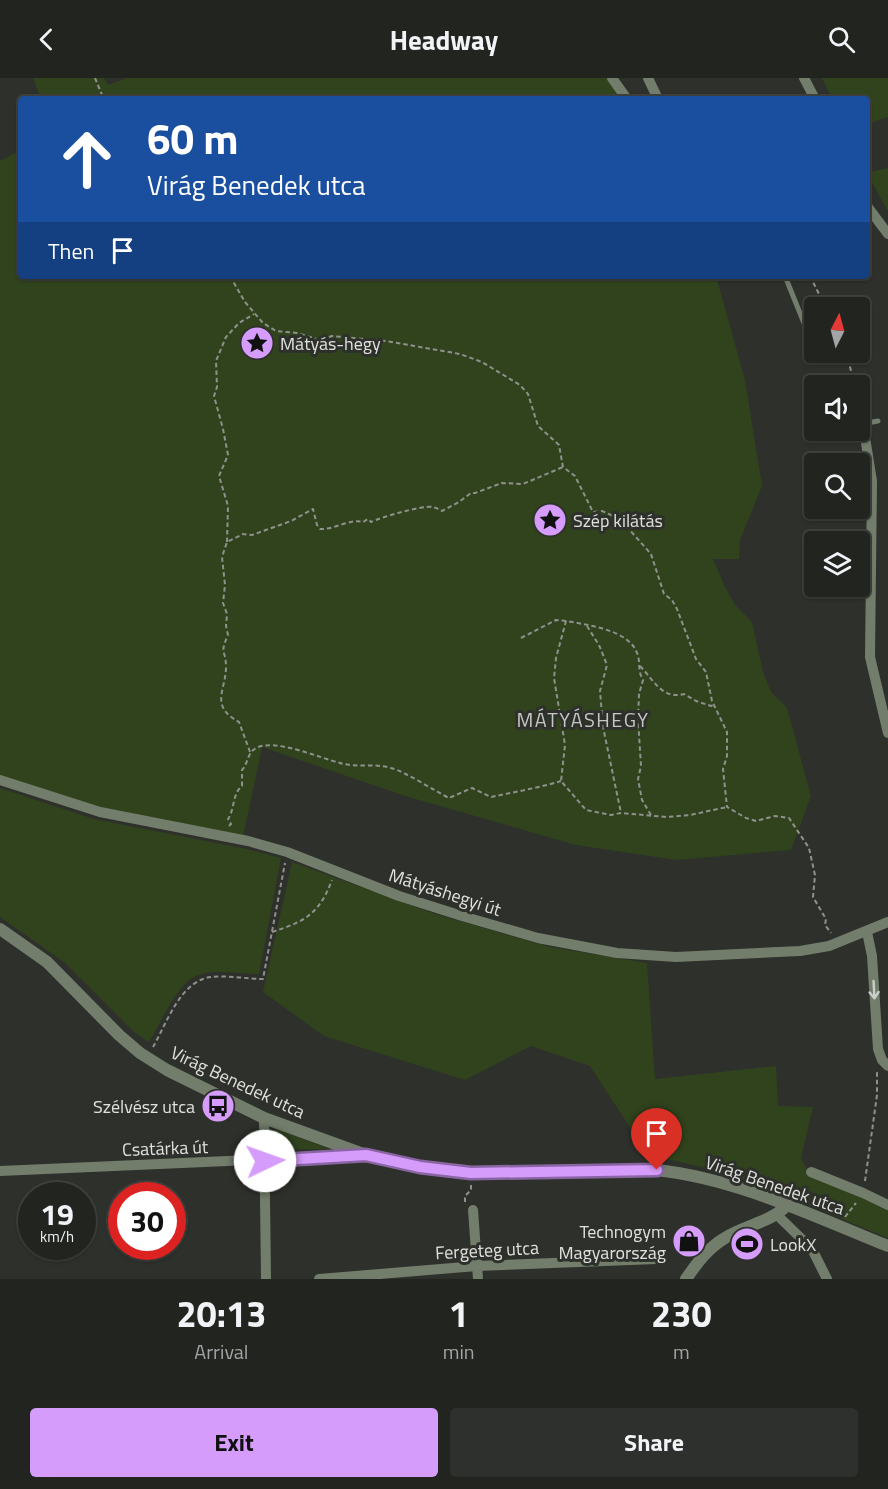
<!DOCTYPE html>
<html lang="en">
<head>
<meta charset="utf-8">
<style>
	body { margin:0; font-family:"Titillium Web",sans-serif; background:#2e302d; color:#f1f3f6; height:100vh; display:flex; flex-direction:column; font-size:22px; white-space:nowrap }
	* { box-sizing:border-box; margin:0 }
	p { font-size:20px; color:#a2a4a5 }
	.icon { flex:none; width:33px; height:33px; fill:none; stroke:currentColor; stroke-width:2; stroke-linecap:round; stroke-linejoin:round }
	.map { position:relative; height:1201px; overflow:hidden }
	.side { display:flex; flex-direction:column; background:#222420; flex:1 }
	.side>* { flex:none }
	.hud { position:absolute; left:18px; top:18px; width:852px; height:183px; border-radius:6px; box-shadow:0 2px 4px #0004,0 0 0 2px #3f413e; background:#1a4fa0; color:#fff; overflow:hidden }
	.needle { width:39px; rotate:6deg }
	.controls { position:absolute; left:804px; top:219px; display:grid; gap:12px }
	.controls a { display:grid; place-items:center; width:66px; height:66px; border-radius:6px; background:#222420; box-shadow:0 2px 4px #0004,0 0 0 2px #3f413e; font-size:30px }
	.speed { position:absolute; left:18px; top:1104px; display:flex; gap:12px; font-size:30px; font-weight:700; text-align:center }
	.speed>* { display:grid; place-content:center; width:78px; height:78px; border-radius:50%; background:#222420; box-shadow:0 2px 4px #0004,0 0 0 2px #3f413e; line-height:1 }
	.speed small { font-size:15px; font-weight:400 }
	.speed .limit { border:9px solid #d22; background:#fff; color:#111 }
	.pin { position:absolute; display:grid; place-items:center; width:51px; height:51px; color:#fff; margin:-62px -26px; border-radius:50% 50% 50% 0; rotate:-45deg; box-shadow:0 0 6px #0007 }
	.pin .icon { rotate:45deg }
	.me { position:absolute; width:66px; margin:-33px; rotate:87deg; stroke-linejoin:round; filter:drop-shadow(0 0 4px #0008) }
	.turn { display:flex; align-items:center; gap:21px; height:126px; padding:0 30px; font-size:27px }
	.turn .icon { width:78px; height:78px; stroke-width:2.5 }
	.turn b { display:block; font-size:42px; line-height:51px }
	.then { display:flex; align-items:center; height:57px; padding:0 30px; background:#0003; gap:12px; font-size:22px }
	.eta { display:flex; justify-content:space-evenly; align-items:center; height:102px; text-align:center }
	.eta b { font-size:36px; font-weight:700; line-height:42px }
	.cta { display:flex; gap:12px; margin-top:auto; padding:12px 30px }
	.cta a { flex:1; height:69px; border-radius:6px; background:#d59cfb; color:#111; font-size:24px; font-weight:700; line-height:69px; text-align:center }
	.cta a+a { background:#2e302d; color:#f1f3f6 }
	header { display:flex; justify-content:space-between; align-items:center; height:78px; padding:0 30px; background:#222420; font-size:27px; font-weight:700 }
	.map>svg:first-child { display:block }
</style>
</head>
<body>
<header><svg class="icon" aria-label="back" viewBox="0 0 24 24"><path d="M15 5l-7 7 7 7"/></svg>Headway<svg class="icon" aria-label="search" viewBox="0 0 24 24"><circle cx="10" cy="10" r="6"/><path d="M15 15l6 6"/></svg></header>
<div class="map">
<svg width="888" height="1201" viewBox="0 0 888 1201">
	<rect width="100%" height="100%" fill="#2e302b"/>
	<!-- green -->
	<g fill="#30431d">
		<polygon points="33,0 104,0 108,7 127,0 612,0 627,21 41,21"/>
		<polygon points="822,0 888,0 888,39 867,46 867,21 832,21"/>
		<polygon points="21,72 21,198 716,198 745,302 762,408 740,462 739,481 713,481 725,509 735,527 752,544 763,594 771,614 787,630 811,718 791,772 676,782 576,767 405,718 262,669 243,759 92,728 0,700 0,83"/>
		<polygon points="888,90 888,133 867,95"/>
		<path d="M 0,710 L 94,741 L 247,771 L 281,780 L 259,896 C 239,896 212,890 194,899 C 177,907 159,948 149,964 L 134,954 L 64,884 L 0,839 Z"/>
		<polygon points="292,784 435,836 550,869 647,885 655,1001 776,988 778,1028 813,1029 801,1080 809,1096 888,1132 888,1160 767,1110 706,1090 662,1080 654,1043 631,1051 590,988 531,968 465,1002 324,958 263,914"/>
		<polygon points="276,1051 329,1071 273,1072 272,1054"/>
	</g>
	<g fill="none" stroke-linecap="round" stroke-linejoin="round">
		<!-- path -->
		<g stroke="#8f918d" stroke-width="2" stroke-dasharray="4.5 3" stroke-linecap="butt">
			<polyline points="95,0 102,17 113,18 117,21"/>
			<polyline points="230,198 245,224 263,245 276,253 297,255 320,262 332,258 386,263 460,276 482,284 520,307 528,316 538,348 559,367 563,389 575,398 593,434 602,433 620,441 651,476 664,516 672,522 677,531 696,581 706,594 712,623 727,654 727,678 723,691 727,729 746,740 756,743 775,738 789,740 809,770 815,797 813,819 826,841 825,847 831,855"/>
			<polyline points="810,198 826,230"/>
			<polyline points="846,274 855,308"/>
			<polyline points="227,464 228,428 219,398 228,377 223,351 214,318 217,309 216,283 226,259 239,245 254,236"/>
			<polyline points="587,548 599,567 607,587 600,613 603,649 621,735"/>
			<polyline points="521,560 556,542 566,543"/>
			<path d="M 640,588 C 653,601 662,622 684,616 L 696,623 L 711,628 L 714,627"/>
			<path d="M 250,674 L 239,644 C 209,628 226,612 226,589 C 226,571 219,577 228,557 L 226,548 L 227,536 L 223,525 L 225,507 L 222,479 L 227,464 L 243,456 L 252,457 L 291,443 L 313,431 L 317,447 L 320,451 C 334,452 351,440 363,444 L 368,441 L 371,444 C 382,439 422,427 433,429 C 436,430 439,431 442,433 L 459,424 L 471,415 L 475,415 L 502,405 L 523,406 L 563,389"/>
			<path d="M 651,737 L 642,722 L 638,701 L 641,688 L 638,641 L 639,616 L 643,602 C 637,592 641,584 637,575 C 629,552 588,547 566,543 L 556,580 L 554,600 L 565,667 L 561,703 L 586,732 L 611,737 L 621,735 L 666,739 L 690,737 L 727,729"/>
			<path d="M 229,748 L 231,746 L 228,741 C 235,731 232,716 242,708 L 242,692 C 248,686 247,675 256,670 C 275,660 320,680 340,685 C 356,690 376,685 391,690 C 406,694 433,712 449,720 L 472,710 L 491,719 C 514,714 538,710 561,703"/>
			<path d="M 272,854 C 306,843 319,836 332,802"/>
			<path d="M 153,969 C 167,945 180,903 211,899 C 225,897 248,901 263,901 L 285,785"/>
			<polyline points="865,1103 877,1017 877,993"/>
			<polyline points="465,1124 465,1118 471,1112 471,1105"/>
			<polyline points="845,1139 856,1125"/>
		</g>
		<!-- service -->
		<g stroke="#737d6b" stroke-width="5">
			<polyline points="785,198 814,270"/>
			<polyline points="862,346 878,343"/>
		</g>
		<!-- minor -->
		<g stroke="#737d6b" stroke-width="10">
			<polyline points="612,0 627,21"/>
			<polyline points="648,0 658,21"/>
			<polyline points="804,0 815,21"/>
			<polyline points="867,128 888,156"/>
			<polyline points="860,328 872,403 870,579 888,655"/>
			<polyline points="0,702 100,734 248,763 287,774 399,818 462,838 538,860 617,875 676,879 800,873 829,868 888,844"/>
			<polyline points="867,854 872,878 878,971 882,982 888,988"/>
			<polyline points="264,1040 266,1201"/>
			<polyline points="0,1093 362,1077"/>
			<polyline points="811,1094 863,1115 888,1127"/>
			<polyline points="473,1132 478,1201"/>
			<polyline points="776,1136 812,1171 827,1201"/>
			<polyline points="319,1201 477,1188 656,1181"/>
		</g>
		<!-- tertiary -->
		<g stroke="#737d6b" stroke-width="12">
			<path d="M 0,851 L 47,884 L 119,957 L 140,975 L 167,992 L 264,1040 L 366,1077 L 420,1089 L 471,1095 L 657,1092 C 738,1101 813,1138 888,1168"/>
			<path d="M 686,1201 C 697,1185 708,1170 725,1160 C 743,1148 772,1144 787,1127"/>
		</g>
	</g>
	<!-- one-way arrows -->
	<defs><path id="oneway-shaft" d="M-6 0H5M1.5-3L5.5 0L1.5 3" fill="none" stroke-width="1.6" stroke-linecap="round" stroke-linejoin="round" transform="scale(1.5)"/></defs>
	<use stroke="#cacec8" href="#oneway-shaft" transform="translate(874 912) rotate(87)"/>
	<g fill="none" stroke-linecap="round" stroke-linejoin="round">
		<defs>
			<polyline id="route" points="265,1083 366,1077 420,1089 471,1095 657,1092"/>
		</defs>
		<!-- route casing -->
		<use href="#route" stroke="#8a65a3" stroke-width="15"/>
		<!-- route -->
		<use href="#route" stroke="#d59cfb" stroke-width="10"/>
	</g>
	<!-- icons -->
	<defs>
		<symbol id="sight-disc" viewBox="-11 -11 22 22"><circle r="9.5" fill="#d59cfb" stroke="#2e302b"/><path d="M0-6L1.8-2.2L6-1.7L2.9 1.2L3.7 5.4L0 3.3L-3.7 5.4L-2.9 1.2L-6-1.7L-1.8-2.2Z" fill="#111"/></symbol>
		<symbol id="bus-disc" viewBox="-11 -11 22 22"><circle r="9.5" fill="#d59cfb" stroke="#2e302b"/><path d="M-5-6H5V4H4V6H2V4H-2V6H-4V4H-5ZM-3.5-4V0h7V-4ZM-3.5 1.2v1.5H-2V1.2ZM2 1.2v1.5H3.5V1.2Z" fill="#111"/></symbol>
		<symbol id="shop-disc" viewBox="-11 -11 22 22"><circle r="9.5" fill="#d59cfb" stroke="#2e302b"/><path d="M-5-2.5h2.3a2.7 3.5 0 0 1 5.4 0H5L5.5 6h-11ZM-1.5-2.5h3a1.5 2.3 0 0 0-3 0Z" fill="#111"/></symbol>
		<symbol id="stadium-disc" viewBox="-11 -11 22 22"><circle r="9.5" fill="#d59cfb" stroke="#2e302b"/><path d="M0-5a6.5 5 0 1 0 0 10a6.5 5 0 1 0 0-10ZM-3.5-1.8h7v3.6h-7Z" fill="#111"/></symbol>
	</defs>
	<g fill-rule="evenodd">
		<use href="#sight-disc" x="238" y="246" width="38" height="38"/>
		<use href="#sight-disc" x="531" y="423" width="38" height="38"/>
		<use href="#bus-disc" x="199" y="1009" width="38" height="38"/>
		<use href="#shop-disc" x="670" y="1144" width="38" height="38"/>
		<use href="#stadium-disc" x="728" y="1147" width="38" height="38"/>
	</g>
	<g text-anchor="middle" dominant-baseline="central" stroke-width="6" stroke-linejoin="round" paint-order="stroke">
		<!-- poi labels -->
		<g font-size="18" fill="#e0e2df" stroke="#2e302b" text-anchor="start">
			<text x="280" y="265">Mátyás-hegy</text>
			<text x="573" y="442">Szép kilátás</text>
			<text x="195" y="1028" text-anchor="end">Szélvész utca</text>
			<text x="666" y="1153" text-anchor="end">Technogym<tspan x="666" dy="21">Magyarország</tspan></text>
			<text x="770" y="1166">LookX</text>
		</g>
		<!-- street labels -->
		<g font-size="18" fill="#e0e2df" stroke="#2e302b">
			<text transform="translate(445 814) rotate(18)">Mátyáshegyi út</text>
			<text transform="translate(238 1004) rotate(25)">Virág Benedek utca</text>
			<text transform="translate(165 1070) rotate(-2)">Csatárka út</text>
			<text transform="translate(775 1107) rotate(19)">Virág Benedek utca</text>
			<text transform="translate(487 1172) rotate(-3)">Fergeteg utca</text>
		</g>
		<!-- neighbourhood labels -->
		<g font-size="20" letter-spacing="1.5" fill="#c5c8c2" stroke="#2e302b">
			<text x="583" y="641">MÁTYÁSHEGY</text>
		</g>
	</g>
</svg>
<div class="controls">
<a><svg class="needle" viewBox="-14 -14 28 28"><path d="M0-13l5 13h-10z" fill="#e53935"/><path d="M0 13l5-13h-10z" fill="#a2a4a5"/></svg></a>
<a><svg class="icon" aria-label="sound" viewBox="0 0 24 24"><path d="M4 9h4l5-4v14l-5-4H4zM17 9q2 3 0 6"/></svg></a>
<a><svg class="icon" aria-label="search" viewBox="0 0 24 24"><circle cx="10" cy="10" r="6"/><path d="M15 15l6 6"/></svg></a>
<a><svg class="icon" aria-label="layers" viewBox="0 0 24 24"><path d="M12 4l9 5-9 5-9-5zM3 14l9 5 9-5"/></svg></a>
</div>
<div class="speed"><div>19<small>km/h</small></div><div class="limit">30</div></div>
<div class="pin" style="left:657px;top:1092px;background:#d93025"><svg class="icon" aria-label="arrive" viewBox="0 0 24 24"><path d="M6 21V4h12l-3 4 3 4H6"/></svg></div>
<svg class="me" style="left:265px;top:1083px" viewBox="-20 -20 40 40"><circle r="19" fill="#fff"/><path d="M0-13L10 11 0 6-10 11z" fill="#d59cfb"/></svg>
<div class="hud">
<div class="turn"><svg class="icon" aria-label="ahead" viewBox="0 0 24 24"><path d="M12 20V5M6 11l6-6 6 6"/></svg><div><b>60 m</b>Virág Benedek utca</div></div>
<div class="then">Then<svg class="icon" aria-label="arrive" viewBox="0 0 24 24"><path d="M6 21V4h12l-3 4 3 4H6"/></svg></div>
</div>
</div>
<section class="side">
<div class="eta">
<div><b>20:13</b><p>Arrival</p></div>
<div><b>1</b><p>min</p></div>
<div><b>230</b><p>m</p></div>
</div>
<div class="cta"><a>Exit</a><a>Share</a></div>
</section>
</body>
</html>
